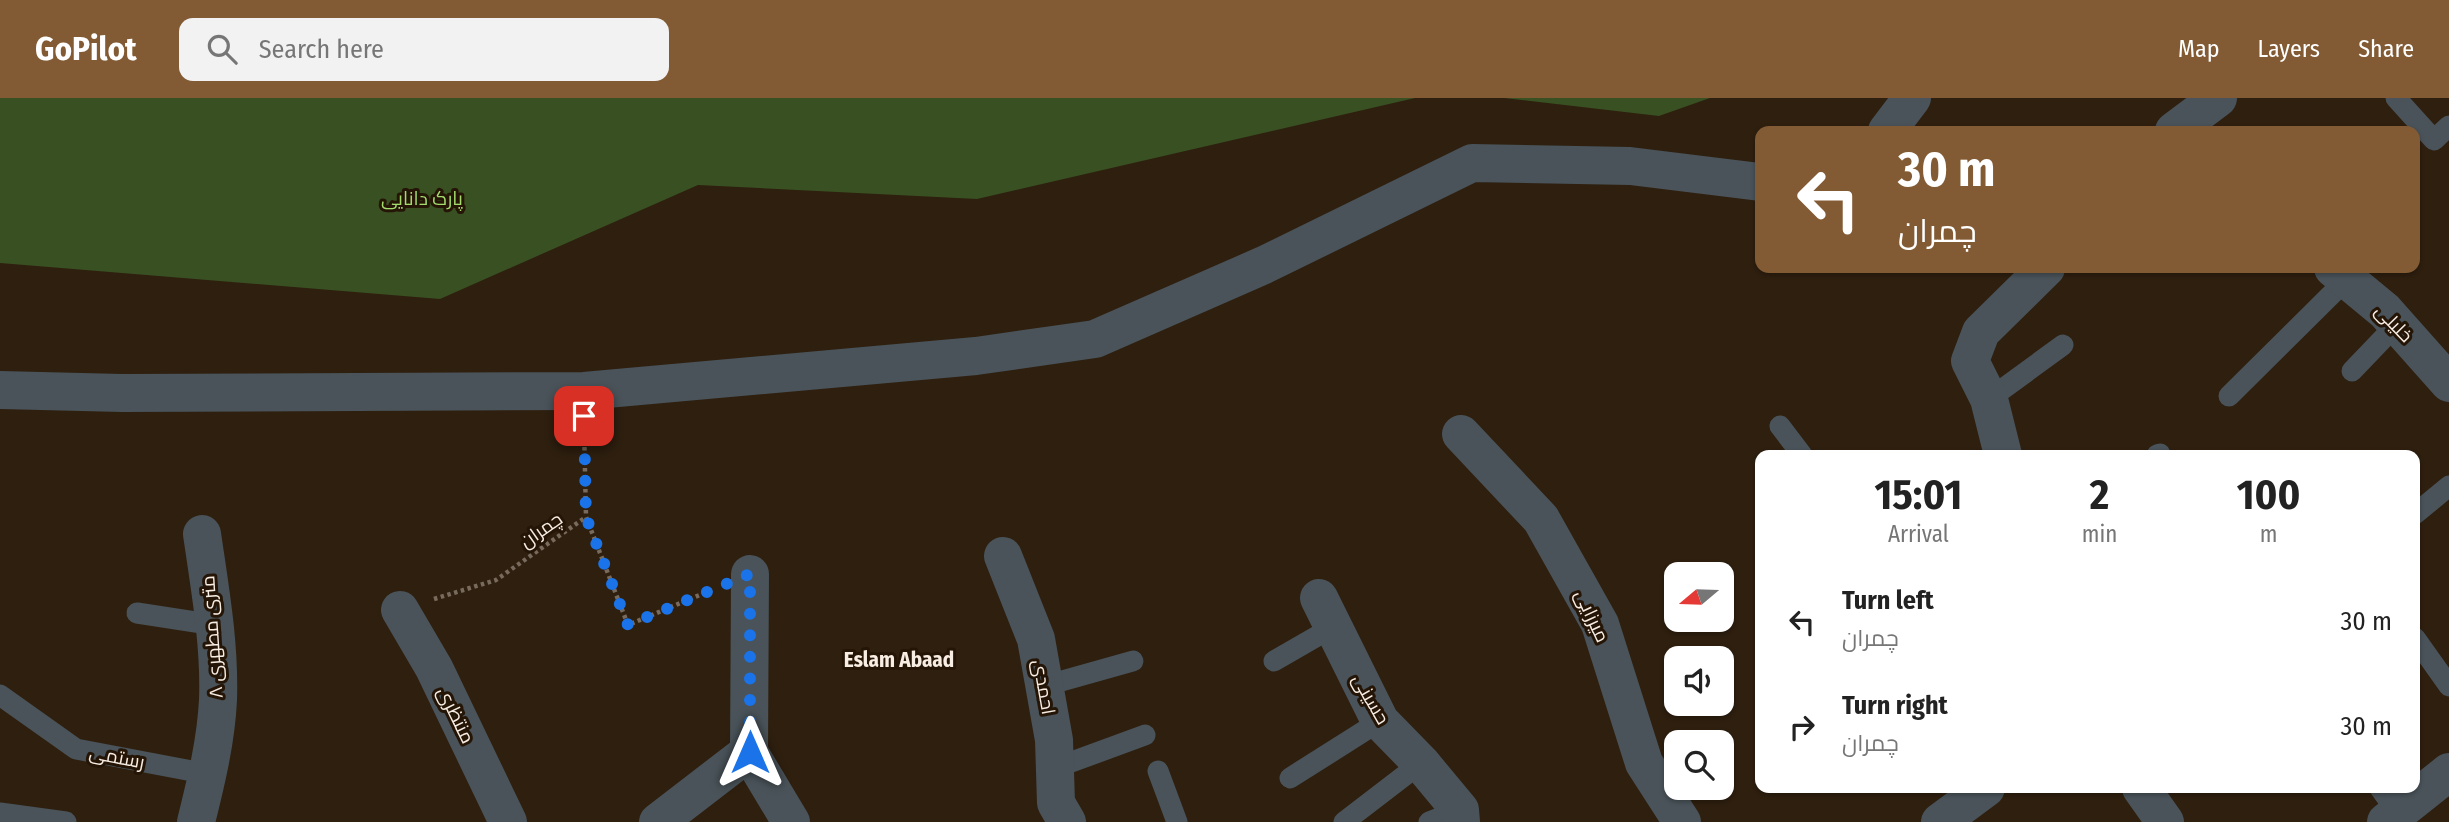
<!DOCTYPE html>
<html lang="en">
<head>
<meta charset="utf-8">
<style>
	body { margin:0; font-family:"Fira Sans Condensed",Cairo,sans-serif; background:#f2f2f2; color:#222; height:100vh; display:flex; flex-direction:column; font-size:26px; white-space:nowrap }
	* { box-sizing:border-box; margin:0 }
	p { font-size:23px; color:#767676 }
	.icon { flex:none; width:38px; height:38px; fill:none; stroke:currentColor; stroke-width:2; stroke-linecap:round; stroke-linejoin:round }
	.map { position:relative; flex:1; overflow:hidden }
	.panel { position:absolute; left:1755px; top:352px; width:665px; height:343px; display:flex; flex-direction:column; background:#fff; border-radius:14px; box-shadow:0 2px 5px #0004 }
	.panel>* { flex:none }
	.hud { position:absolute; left:1755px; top:28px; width:665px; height:147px; border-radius:14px; box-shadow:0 2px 5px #0004; background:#825b34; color:#fff; overflow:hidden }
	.needle { width:46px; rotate:251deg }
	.buttons { position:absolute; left:1664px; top:464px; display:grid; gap:14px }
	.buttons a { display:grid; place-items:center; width:70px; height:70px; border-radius:14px; background:#fff; box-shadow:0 2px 5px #0004; font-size:35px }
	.pin { position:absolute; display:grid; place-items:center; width:60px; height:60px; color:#fff; margin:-30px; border-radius:14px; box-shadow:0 4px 10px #0006 }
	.me { position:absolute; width:77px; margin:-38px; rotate:0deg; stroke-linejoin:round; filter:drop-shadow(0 0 5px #0008) }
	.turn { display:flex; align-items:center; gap:24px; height:147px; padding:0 28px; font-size:32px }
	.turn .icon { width:91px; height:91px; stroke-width:2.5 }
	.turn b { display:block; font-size:49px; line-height:60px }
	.eta { display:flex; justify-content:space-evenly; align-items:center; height:119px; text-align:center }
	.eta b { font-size:42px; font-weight:700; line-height:49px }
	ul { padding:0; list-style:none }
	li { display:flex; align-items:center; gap:21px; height:105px; padding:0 28px }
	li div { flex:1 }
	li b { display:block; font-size:26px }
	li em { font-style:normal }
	header { display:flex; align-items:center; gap:42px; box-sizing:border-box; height:98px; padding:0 35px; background:#825b34; color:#fff }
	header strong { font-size:33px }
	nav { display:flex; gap:38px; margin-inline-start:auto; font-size:24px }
	.search { width:490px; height:63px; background:#f2f2f2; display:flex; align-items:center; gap:18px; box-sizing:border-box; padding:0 24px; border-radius:14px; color:#767676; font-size:26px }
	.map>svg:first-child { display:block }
</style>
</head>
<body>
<header>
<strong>GoPilot</strong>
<div class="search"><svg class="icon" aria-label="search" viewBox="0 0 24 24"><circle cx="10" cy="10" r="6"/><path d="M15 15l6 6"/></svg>Search here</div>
<nav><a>Map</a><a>Layers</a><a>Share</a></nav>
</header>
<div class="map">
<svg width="2449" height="724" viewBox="0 0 2449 724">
	<rect width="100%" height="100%" fill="#2e1f0f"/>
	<!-- green -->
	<g fill="#395022">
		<polygon points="0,0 1415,0 977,101 698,87 440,201 0,165"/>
		<polygon points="1504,0 1710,0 1659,18"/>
	</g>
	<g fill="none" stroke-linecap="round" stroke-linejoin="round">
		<!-- path -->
		<g stroke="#786a5d" stroke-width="4.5" stroke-dasharray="3.5 3.5" stroke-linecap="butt">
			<polyline points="584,328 586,419"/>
			<polyline points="434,501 496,482 586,419 628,527 714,491"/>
		</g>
		<!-- service -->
		<g stroke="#495359" stroke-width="21">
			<polyline points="2396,0 2434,42 2449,28"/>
			<polyline points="2352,273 2397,226"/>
			<polyline points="2229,298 2347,181"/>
			<polyline points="1989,301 2063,247"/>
			<polyline points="1780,328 1802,357"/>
			<polyline points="2157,357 2160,356"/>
			<polyline points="2415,416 2449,388"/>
			<polyline points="137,515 215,527"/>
			<polyline points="2415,540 2449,588"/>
			<polyline points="1274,563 1333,529"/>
			<polyline points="1044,588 1133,563"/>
			<polyline points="0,597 76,651 208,676"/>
			<polyline points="1055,670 1145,637"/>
			<polyline points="1158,673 1177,724"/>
			<polyline points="1290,680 1380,623"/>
			<polyline points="2380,690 2398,715"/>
			<polyline points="0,715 66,724"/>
			<polyline points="1344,724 1421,665"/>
			<polyline points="1429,724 1460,712"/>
		</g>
		<!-- minor -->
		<g stroke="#495359" stroke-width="38">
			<polyline points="2174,33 2218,0"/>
			<polyline points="2333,170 2385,213 2449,285"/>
			<polyline points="2003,357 1989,301 1970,263 1981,234 2046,170"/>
			<polyline points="1003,458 1036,541 1054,642 1056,705 1067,724"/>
			<polyline points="750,476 749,654 791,724"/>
			<polyline points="1319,500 1380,623 1421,665 1460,712 1461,724"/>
			<polyline points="400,512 434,570 508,724"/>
			<polyline points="2141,690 2165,724"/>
			<path d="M 196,724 C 206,684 216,643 218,602 C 220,547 210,491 202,436"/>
			<polyline points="658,724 749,654"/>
			<polyline points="1940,724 1986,690"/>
		</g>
		<!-- tertiary -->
		<g stroke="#495359" stroke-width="38">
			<polyline points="1887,33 1912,0"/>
			<polyline points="0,292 122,295 584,293 976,258 1095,241 1264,167 1472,65 1630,68 1760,84"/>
			<polyline points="1461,336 1541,421 1600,526 1644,665 1682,724"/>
			<polyline points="2386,724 2449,674"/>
		</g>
	</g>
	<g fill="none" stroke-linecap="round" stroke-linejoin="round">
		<!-- route -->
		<polyline stroke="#1a73e8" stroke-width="12" stroke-dasharray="0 21.6" points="584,318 586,419 628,527 750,476 750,654"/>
	</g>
	<g text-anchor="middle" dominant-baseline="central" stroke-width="6" stroke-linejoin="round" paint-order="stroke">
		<!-- park labels -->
		<g font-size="19" fill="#a3dc6c" stroke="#241506">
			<text x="422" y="100">پارک دانایی</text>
		</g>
		<!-- street labels -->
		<g font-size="19" fill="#f8ede3" stroke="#241506">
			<text transform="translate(2394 225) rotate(46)">خلیلی</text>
			<text transform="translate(541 432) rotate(-35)">چمران</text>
			<text transform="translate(1592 518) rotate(65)">میرزایی</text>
			<text transform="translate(212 539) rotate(-94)">۸ متری مطهری</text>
			<text transform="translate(1044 589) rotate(80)">احمدی</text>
			<text transform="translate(1371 601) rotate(60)">حسینی</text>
			<text transform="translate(456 617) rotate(64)">منتظری</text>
			<text transform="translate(117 659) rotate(11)">رستمی</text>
		</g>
		<!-- neighbourhood labels -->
		<g font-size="21" font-weight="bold" fill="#f8ede3" stroke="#241506">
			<text x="899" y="562">Eslam Abaad</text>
		</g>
	</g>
</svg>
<div class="buttons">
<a><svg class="needle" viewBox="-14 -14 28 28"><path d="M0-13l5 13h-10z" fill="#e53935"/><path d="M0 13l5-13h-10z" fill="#767676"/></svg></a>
<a><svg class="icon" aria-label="sound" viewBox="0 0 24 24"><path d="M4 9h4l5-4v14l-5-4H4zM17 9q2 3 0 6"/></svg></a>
<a><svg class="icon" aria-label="search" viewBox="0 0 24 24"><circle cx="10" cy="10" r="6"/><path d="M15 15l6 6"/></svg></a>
</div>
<div class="pin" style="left:584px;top:318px;background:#d93025"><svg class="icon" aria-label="arrive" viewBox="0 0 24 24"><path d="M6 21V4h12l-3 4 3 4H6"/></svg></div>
<svg class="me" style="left:750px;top:654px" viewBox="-20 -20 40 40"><path d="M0-17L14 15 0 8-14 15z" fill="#1a73e8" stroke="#fff" stroke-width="4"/></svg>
<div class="hud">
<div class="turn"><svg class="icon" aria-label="left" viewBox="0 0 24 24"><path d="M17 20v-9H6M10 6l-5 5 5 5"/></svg><div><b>30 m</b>چمران</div></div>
</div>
<section class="panel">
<div class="eta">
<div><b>15:01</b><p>Arrival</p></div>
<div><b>2</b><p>min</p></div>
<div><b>100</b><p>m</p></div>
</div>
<ul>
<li><svg class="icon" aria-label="left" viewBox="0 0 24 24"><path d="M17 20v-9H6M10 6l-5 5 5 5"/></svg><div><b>Turn left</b><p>چمران</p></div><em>30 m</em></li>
<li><svg class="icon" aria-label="right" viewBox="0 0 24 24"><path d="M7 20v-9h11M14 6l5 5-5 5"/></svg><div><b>Turn right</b><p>چمران</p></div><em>30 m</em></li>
</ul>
</section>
</div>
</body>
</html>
